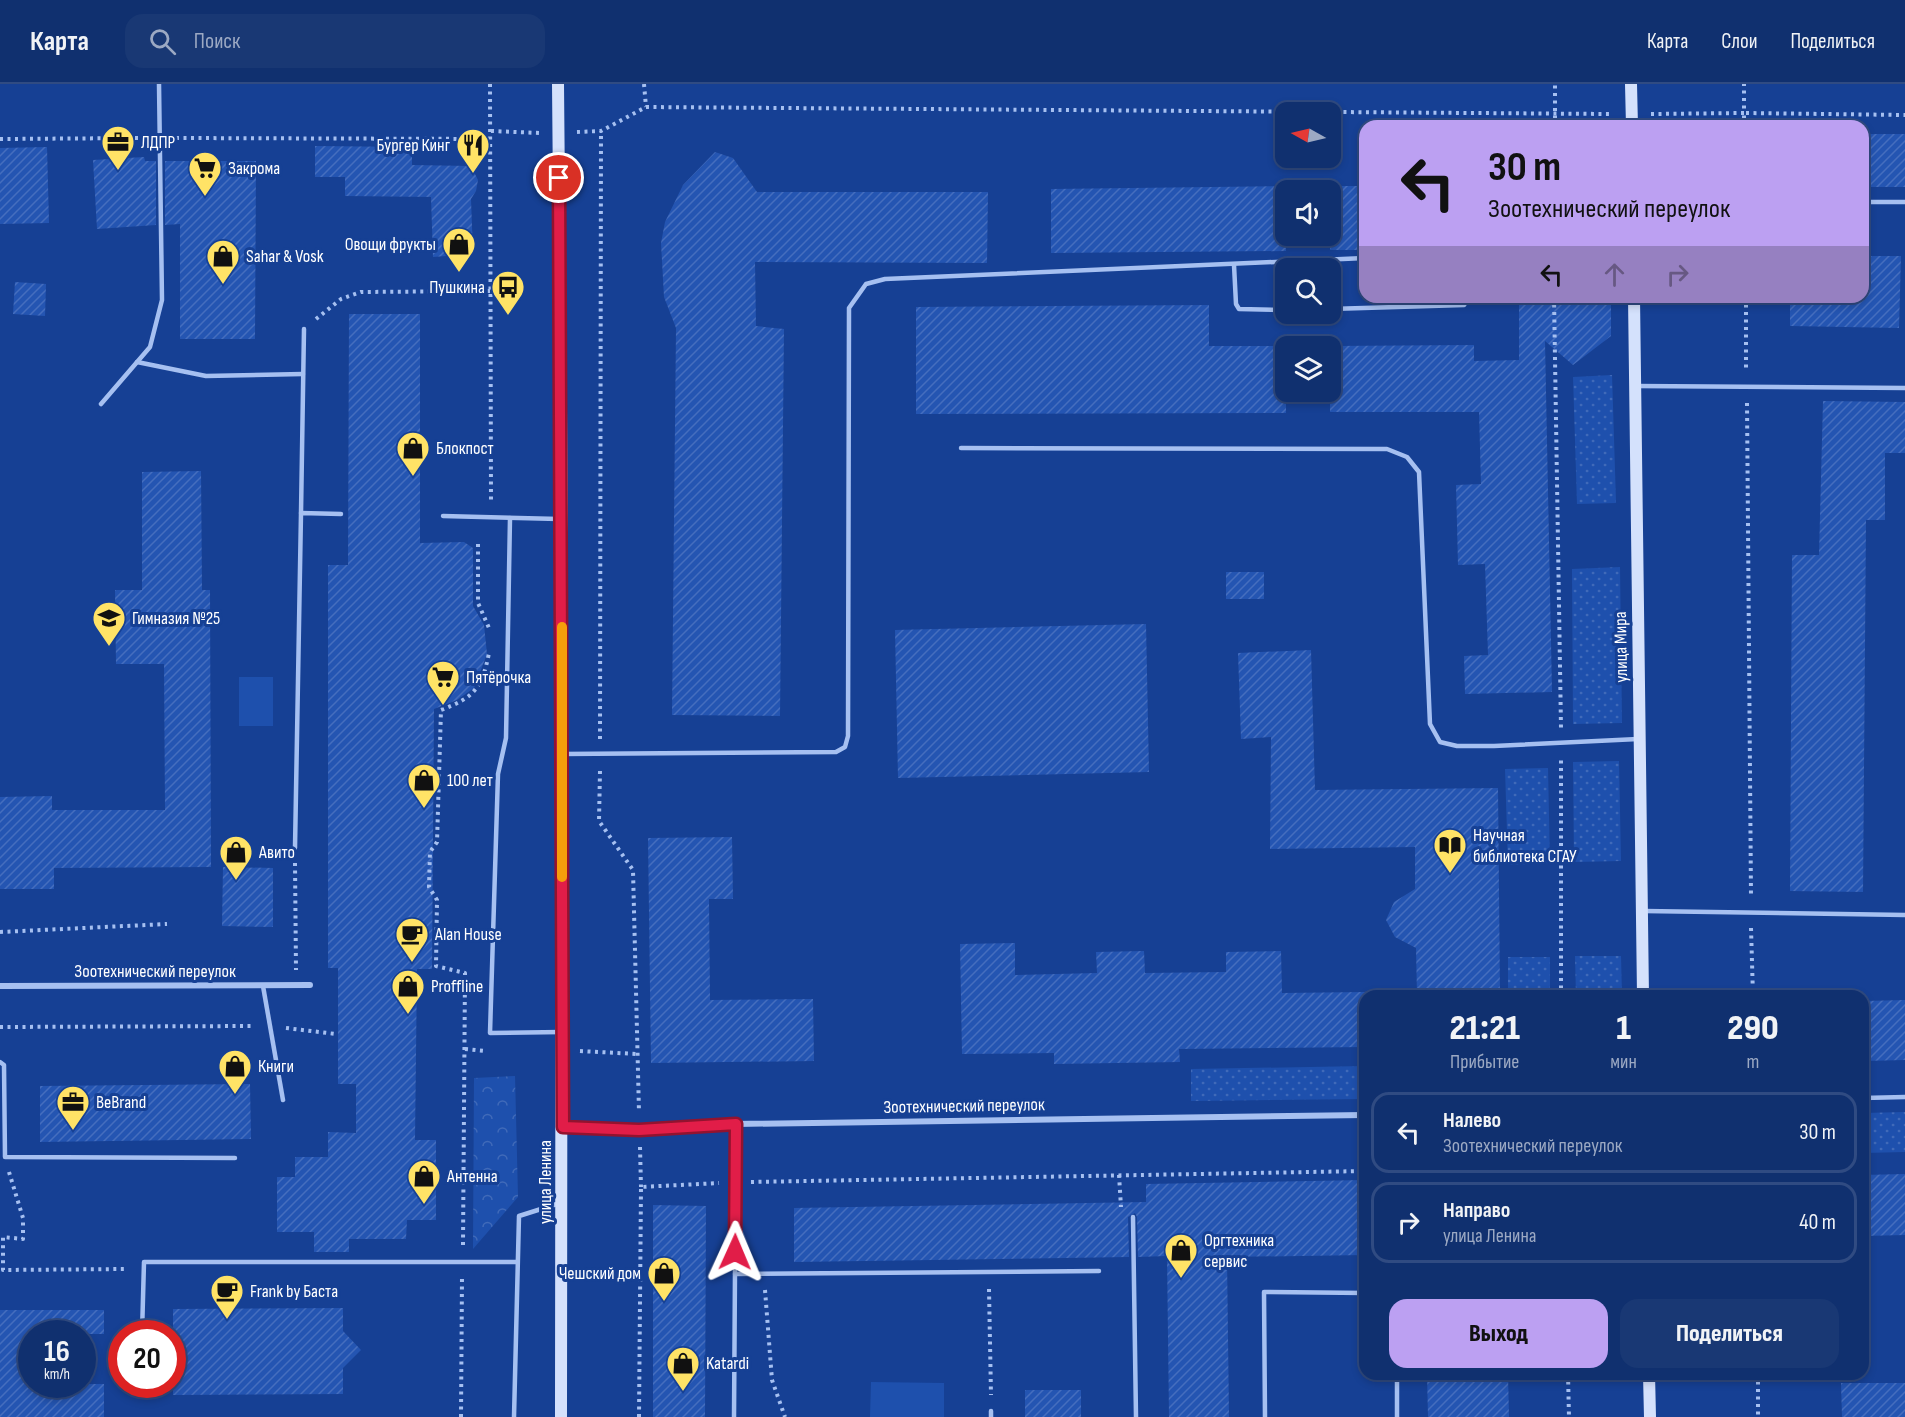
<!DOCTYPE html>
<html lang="ru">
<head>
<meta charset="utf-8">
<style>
	body { margin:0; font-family:"Sofia Sans Condensed",sans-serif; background:#193874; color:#f1f3f6; height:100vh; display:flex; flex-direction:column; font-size:22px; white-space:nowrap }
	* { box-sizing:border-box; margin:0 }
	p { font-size:20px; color:#9ca9c3 }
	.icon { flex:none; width:33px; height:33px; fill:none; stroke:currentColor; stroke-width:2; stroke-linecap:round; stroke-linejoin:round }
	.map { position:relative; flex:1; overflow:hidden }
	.details { position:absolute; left:1359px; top:906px; width:510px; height:390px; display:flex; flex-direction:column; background:#10306f; border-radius:18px; box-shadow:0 3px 9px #0003,0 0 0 2px #304b82 }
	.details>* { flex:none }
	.hud { position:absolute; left:1359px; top:36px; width:510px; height:183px; border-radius:18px; box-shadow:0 3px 9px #0003,0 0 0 2px #304b82; background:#bca0f2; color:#111; overflow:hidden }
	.needle { width:39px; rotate:278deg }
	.fabs { position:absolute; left:1275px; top:18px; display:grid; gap:12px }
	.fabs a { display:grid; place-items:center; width:66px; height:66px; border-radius:12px; background:#10306f; box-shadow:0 3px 9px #0003,0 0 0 2px #304b82; font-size:30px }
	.speed { position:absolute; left:18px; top:1236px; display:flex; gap:12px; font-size:30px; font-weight:700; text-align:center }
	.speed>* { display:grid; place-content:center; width:78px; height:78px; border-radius:50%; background:#10306f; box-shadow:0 3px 9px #0003,0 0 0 2px #304b82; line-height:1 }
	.speed small { font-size:15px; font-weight:400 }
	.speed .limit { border:9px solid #d22; background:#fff; color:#111 }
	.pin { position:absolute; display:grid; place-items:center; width:51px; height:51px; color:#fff; margin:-26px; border:3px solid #fff; border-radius:50%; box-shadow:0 2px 6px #0007 }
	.me { position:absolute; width:66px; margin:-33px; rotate:1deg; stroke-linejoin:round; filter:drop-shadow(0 0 4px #0008) }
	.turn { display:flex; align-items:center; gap:21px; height:126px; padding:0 30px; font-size:27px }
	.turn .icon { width:78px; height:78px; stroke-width:2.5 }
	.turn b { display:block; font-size:42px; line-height:51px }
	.lanes { display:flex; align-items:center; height:57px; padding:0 30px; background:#0003; justify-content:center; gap:30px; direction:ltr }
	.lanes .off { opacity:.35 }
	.eta { display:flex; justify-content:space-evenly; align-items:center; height:102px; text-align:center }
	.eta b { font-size:36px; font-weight:800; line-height:42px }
	.primary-button { display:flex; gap:12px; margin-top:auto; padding:12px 30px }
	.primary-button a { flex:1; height:69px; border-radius:18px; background:#bca0f2; color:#111; font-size:24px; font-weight:800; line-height:69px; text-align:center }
	.primary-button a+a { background:#193874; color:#f1f3f6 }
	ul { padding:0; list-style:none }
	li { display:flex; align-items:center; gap:18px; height:81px; margin:0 12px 9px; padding:0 18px; border:3px solid #304b82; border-radius:18px }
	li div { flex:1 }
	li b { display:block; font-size:22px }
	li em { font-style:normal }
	header { display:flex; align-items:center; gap:36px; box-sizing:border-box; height:84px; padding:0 30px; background:#10306f; border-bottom:2px solid #304b82 }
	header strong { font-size:28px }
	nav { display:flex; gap:33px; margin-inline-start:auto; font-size:21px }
	.search { width:420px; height:54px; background:#193874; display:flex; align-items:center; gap:15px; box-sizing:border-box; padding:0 21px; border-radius:18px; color:#9ca9c3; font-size:22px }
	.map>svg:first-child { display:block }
</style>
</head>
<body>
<header>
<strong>Карта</strong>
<div class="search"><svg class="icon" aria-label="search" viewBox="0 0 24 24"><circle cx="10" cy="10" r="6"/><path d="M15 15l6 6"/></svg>Поиск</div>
<nav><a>Карта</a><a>Слои</a><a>Поделиться</a></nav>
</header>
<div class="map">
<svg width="1905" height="1333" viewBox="0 0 1905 1333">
	<defs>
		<pattern id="grass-dots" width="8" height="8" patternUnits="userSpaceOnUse" patternTransform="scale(1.5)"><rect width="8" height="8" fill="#1e50ad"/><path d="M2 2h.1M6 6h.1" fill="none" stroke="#406ab9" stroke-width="1.8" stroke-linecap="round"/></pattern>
		<pattern id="forest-crowns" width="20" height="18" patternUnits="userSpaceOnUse" patternTransform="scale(1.5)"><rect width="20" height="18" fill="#1e50ad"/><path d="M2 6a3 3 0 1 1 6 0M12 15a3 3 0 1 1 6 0" fill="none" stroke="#406ab9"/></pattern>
		<pattern id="building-hatch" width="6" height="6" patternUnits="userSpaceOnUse" patternTransform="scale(1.5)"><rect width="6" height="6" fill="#2455b2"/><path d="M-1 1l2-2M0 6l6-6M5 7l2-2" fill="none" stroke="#456ebe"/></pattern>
	</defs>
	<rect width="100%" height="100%" fill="#164094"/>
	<!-- grass -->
	<g fill="url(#grass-dots)">
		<polygon points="1612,291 1616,419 1577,420 1573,293"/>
		<polygon points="1620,483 1622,639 1573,640 1572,485"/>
		<polygon points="1619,677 1621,777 1574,778 1573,678"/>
		<polygon points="1548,684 1550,779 1508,781 1505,685"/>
		<polygon points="1575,872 1621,872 1622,912 1576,912"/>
		<rect x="1508" y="873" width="42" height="39"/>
		<polygon points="1365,982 1365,1015 1191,1017 1191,985"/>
		<polygon points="1905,1028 1905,1068 1863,1069 1863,1029"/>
	</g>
	<!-- forest -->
	<polygon fill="url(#forest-crowns)" points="515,992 518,1113 473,1165 474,994"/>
	<!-- park -->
	<g fill="#1e50ad">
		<rect x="239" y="593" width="34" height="49"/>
		<polygon points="871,1298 944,1299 944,1333 870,1333"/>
	</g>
	<!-- building -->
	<g fill="url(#building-hatch)">
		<rect x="1863" y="50" width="42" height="53"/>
		<polygon points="315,62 412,63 412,81 471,82 478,96 476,107 471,115 473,170 433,173 431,113 345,112 345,93 315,93"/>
		<polygon points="47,63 49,139 0,140 0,64"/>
		<polygon points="715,68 733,74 757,108 988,108 987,179 755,178 756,242 784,245 780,632 672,631 676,244 664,213 661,159 665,138 683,101"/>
		<polygon points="144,73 145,77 156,77 156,141 97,145 93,76"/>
		<polygon points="165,77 256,77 255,255 180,255 180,140 165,141"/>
		<polygon points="1286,102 1286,167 1051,169 1051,105"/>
		<rect x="1330" y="102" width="35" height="64"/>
		<polygon points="1863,172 1901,172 1899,244 1790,242 1790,213 1863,213"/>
		<polygon points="15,198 46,200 45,232 13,230"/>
		<polygon points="1519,213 1611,213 1611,252 1573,281 1545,257 1552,608 1465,610 1464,572 1488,571 1485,480 1458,481 1456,401 1481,400 1479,328 1330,328 1330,262 1474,261 1474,277 1519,276"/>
		<polygon points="1209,221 1209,262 1286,262 1286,329 916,330 916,223"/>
		<polygon points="349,230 420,230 420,459 464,458 473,464 473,522 484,541 487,570 474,604 457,616 434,625 432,885 417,885 415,1056 436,1056 436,1136 407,1136 406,1155 349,1155 349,1168 314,1168 314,1148 277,1148 277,1093 295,1093 295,1073 328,1073 328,1048 356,1049 356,1000 338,1000 338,884 328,884 328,481 348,481"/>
		<polygon points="1823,317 1905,318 1905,369 1885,369 1885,436 1866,436 1863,808 1790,807 1792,471 1819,471"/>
		<polygon points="201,387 202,506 210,506 211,783 54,784 54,805 0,805 0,713 52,712 52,726 165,726 164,580 116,580 115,506 142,506 142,388"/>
		<rect x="1226" y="488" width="38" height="27"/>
		<polygon points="1146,540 1149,688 898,694 895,546"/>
		<polygon points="1311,566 1315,706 1498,704 1500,912 1417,912 1416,864 1395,853 1386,836 1394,818 1415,805 1415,763 1270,765 1271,653 1241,655 1238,569"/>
		<polygon points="732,753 733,815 709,815 710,916 813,915 814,977 651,979 648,754"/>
		<polygon points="223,783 273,784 273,843 222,842"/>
		<polygon points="1015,859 1015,891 1097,889 1096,868 1144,867 1145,889 1226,888 1226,868 1281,867 1282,909 1365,908 1365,963 1179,965 1180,978 1054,980 1054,969 962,970 960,860"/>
		<polygon points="1905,916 1905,976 1863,977 1863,917"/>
		<polygon points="250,1000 251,1055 40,1058 40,1002"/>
		<polygon points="1905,1090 1905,1151 1863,1152 1863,1091"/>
		<polygon points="1365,1096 1365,1171 1227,1173 1229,1333 1169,1333 1167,1172 1138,1173 1137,1133 1135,1129 1128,1133 1129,1173 794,1178 794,1124 1146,1118 1146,1100"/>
		<polygon points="653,1121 706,1122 705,1333 653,1333"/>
		<polygon points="343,1224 343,1247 361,1266 343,1284 343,1310 173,1311 173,1225"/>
		<polygon points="0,1226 104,1226 104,1250 32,1250 32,1300 104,1300 104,1333 0,1333"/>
		<polygon points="1427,1290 1508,1290 1509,1333 1428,1333"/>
		<polygon points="1841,1299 1905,1299 1905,1333 1842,1333"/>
		<rect x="1025" y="1306" width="56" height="27"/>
	</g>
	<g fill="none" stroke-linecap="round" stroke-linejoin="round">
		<!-- path -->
		<g stroke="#a6c0f1" stroke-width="4" stroke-dasharray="3 4.5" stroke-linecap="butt">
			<polyline points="490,0 491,418"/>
			<polyline points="644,0 646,23"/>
			<polyline points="1651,30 1744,29 1744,0"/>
			<polyline points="1555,42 1555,0"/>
			<polyline points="1744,42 1744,29 1905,31"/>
			<polyline points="491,47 540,49"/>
			<polyline points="577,48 601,47 646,23 1611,30"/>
			<polyline points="176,54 490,55"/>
			<polyline points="0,55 145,54"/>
			<polyline points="1554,213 1561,644"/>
			<polyline points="1746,213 1746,287"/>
			<polyline points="316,235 341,215 361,208 490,207"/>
			<polyline points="1747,319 1751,812"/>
			<polyline points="478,460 478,519 489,544"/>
			<polyline points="600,655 601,47"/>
			<polyline points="600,687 599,737 633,786 639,1028"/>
			<polyline points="295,779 296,886"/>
			<polyline points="1751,844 1753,912"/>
			<polyline points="0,848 167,840"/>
			<polyline points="1561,912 1561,676"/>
			<polyline points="0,943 255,942"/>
			<polyline points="286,944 336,950"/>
			<polyline points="465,965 485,967"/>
			<polyline points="580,967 637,970"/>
			<polyline points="640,1063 641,1103"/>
			<polyline points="9,1088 23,1134 23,1155 3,1153 3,1186 128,1185"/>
			<polyline points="1119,1091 1121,1123"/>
			<polyline points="751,1098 1365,1087"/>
			<path d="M 463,1161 L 465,889 L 436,882 L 437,816 L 429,803 L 430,768 L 437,758 L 441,626 C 475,613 482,604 489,569"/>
			<polyline points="989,1205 991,1311"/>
			<polyline points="765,1206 772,1296 785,1333"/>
			<polyline points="1568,1290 1569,1333"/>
			<polyline points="1758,1290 1758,1333"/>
			<polyline points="461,1333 462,1193"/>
			<polyline points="639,1333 641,1103 719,1099"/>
		</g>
		<!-- service -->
		<g stroke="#a6c0f1" stroke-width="4.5">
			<polyline points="1863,118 1905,118"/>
			<polyline points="1234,181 1236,220 1239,225 1286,226"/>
			<polyline points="1330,225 1464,221 1469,213"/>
			<polyline points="137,278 206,292 303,290"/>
			<polyline points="1636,302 1905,304"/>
			<polyline points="101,320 150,263 162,216 159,0"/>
			<polyline points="961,364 1387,365 1407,373 1419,388 1430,640 1440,658 1457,662 1494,662 1638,655"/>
			<polyline points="301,429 304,245"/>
			<polyline points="443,432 559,435"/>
			<polyline points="510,434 506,654 498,690 490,949 562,948"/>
			<polyline points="562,670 836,668 845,663 848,652 849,224 866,200 885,195 1365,174"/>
			<polyline points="295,764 301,429 341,430"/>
			<polyline points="1644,827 1905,831"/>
			<polyline points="263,902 283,1016"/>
			<polyline points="0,978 4,981 5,1073 235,1074"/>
			<polyline points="1863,1014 1905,1013"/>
			<polyline points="1133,1133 1136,1333"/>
			<polyline points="735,1190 1099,1187"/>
			<polyline points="142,1250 144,1178 517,1178"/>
			<polyline points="1397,1290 1397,1333"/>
			<polyline points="514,1333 519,1132 560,1119"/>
			<polyline points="734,1333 736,1040"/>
			<polyline points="991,1333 991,1327"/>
			<polyline points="1265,1333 1264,1208 1365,1209"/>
		</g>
		<!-- minor -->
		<g stroke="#a6c0f1" stroke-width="6">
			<polyline points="0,902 310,901"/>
			<polyline points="563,1043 639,1046 736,1040 1365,1031"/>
		</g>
		<!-- secondary -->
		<g stroke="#d4e1fc" stroke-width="12">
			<polyline points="558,0 562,435 561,1333"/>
			<polyline points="1631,0 1632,42"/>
			<polyline points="1634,213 1643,912"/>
			<polyline points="1649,1290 1650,1333"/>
		</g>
	</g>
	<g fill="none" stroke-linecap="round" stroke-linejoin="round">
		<defs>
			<polyline id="route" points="559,94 563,1043 639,1046 736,1040 735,1168"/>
		</defs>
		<!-- route casing -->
		<use href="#route" stroke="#92132f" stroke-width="15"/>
		<!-- route -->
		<use href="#route" stroke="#e11d48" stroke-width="10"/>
		<!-- slow -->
		<polyline stroke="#f59e0b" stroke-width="10" points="562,543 562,793"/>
	</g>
	<!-- icons -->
	<defs>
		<symbol id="office-pin" viewBox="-11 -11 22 30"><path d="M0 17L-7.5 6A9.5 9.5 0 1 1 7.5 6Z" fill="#ffe366" stroke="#164094"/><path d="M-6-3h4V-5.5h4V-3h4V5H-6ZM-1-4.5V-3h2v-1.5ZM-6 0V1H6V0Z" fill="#111"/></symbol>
		<symbol id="restaurant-pin" viewBox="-11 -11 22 30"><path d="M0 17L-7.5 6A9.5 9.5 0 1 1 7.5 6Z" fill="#ffe366" stroke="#164094"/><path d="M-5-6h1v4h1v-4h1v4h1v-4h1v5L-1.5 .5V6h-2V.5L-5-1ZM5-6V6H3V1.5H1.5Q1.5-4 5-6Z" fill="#111"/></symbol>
		<symbol id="supermarket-pin" viewBox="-11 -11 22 30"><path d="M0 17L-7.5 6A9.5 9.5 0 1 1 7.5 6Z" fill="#ffe366" stroke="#164094"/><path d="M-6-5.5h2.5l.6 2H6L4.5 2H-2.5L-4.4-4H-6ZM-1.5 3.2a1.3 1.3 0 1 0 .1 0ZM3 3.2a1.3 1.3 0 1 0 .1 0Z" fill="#111"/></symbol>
		<symbol id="shop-pin" viewBox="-11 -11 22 30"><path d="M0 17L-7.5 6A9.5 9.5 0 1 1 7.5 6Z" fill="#ffe366" stroke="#164094"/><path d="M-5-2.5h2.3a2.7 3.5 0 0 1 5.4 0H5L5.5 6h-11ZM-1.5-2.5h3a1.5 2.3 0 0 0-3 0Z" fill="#111"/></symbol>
		<symbol id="bus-pin" viewBox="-11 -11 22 30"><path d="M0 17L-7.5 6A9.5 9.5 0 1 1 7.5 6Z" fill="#ffe366" stroke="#164094"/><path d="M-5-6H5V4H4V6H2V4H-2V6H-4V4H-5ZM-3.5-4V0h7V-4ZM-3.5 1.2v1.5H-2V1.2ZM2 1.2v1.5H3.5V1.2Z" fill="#111"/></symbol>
		<symbol id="school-pin" viewBox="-11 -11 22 30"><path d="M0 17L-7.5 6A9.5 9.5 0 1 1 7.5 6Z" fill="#ffe366" stroke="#164094"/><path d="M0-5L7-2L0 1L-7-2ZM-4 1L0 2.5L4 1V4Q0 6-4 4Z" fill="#111"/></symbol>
		<symbol id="library-pin" viewBox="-11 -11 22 30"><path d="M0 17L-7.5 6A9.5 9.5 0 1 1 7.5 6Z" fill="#ffe366" stroke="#164094"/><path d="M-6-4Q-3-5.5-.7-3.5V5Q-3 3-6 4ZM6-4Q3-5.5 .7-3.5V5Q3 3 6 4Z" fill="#111"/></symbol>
		<symbol id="cafe-pin" viewBox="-11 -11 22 30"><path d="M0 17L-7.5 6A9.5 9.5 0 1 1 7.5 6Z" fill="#ffe366" stroke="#164094"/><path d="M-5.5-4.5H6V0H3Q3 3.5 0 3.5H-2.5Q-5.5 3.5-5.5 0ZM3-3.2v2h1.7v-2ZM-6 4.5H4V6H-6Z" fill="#111"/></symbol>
	</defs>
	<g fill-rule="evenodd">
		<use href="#office-pin" x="99" y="39" width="38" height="52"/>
		<use href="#restaurant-pin" x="454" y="42" width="38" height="52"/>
		<use href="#supermarket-pin" x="186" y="65" width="38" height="52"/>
		<use href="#shop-pin" x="440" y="141" width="38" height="52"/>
		<use href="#shop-pin" x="204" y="153" width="38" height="52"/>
		<use href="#bus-pin" x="489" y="184" width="38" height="52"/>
		<use href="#shop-pin" x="394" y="345" width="38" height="52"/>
		<use href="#school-pin" x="90" y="515" width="38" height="52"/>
		<use href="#supermarket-pin" x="424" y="574" width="38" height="52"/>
		<use href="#shop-pin" x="405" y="677" width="38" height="52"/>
		<use href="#library-pin" x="1431" y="742" width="38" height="52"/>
		<use href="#shop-pin" x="217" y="749" width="38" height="52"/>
		<use href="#cafe-pin" x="393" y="831" width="38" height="52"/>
		<use href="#shop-pin" x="389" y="883" width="38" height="52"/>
		<use href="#shop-pin" x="216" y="963" width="38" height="52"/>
		<use href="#office-pin" x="54" y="999" width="38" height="52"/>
		<use href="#shop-pin" x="405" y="1073" width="38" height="52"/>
		<use href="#shop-pin" x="1162" y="1147" width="38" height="52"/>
		<use href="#shop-pin" x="645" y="1170" width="38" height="52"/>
		<use href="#cafe-pin" x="208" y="1188" width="38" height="52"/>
		<use href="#shop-pin" x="664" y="1260" width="38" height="52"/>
	</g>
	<g text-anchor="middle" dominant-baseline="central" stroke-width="6" stroke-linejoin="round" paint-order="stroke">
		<!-- poi labels -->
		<g font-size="18" fill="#fff" stroke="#164094" text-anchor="start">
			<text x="141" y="58">ЛДПР</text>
			<text x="450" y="61" text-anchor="end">Бургер Кинг</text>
			<text x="228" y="84">Закрома</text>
			<text x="436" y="160" text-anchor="end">Овощи фрукты</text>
			<text x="246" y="172">Sahar &amp; Vosk</text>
			<text x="485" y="203" text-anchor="end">Пушкина</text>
			<text x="436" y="364">Блокпост</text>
			<text x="132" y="534">Гимназия №25</text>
			<text x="466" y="593">Пятёрочка</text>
			<text x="447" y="696">100 лет</text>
			<text x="1473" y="751">Научная<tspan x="1473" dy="21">библиотека СГАУ</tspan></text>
			<text x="259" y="768">Авито</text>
			<text x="435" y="850">Alan House</text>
			<text x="431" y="902">Proffline</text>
			<text x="258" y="982">Книги</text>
			<text x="96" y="1018">BeBrand</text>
			<text x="447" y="1092">Антенна</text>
			<text x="1204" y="1156">Оргтехника<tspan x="1204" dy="21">сервис</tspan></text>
			<text x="641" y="1189" text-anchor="end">Чешский дом</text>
			<text x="250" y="1207">Frank by Баста</text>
			<text x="706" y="1279">Katardi</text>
		</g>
		<!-- street labels -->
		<g font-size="18" fill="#fff" stroke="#164094">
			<text transform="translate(1621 563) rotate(-91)">улица Мира</text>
			<text x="155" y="887">Зоотехнический переулок</text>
			<text transform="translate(964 1022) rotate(-1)">Зоотехнический переулок</text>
			<text transform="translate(545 1098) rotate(-90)">улица Ленина</text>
		</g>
	</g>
</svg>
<div class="fabs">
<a><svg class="needle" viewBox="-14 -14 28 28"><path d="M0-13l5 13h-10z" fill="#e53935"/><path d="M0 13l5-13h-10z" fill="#9ca9c3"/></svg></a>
<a><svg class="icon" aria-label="sound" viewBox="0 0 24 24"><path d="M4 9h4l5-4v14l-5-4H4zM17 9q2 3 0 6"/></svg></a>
<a><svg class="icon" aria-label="search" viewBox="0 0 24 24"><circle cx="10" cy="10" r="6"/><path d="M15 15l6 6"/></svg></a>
<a><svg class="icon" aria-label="layers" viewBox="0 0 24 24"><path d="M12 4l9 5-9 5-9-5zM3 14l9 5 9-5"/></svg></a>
</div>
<div class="speed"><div>16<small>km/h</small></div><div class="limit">20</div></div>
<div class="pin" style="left:559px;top:94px;background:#d93025"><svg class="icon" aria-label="arrive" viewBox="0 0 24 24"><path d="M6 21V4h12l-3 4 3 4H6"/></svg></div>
<svg class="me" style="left:735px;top:1168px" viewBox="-20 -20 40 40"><path d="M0-17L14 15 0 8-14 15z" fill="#e11d48" stroke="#fff" stroke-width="4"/></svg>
<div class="hud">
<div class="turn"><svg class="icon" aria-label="left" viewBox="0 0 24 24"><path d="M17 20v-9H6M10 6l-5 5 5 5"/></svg><div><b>30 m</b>Зоотехнический переулок</div></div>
<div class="lanes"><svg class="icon" aria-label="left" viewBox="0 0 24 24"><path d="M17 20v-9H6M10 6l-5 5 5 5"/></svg><svg class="icon off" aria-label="ahead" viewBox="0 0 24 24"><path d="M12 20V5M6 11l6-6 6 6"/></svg><svg class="icon off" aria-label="right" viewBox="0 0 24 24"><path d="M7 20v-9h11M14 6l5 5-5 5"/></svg></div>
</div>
<section class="details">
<div class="eta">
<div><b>21:21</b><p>Прибытие</p></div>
<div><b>1</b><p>мин</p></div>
<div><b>290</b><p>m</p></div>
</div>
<ul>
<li><svg class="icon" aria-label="left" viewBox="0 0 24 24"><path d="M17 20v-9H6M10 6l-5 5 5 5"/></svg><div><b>Налево</b><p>Зоотехнический переулок</p></div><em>30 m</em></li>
<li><svg class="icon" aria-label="right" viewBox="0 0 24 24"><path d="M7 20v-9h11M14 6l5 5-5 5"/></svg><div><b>Направо</b><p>улица Ленина</p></div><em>40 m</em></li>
</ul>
<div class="primary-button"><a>Выход</a><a>Поделиться</a></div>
</section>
</div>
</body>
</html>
